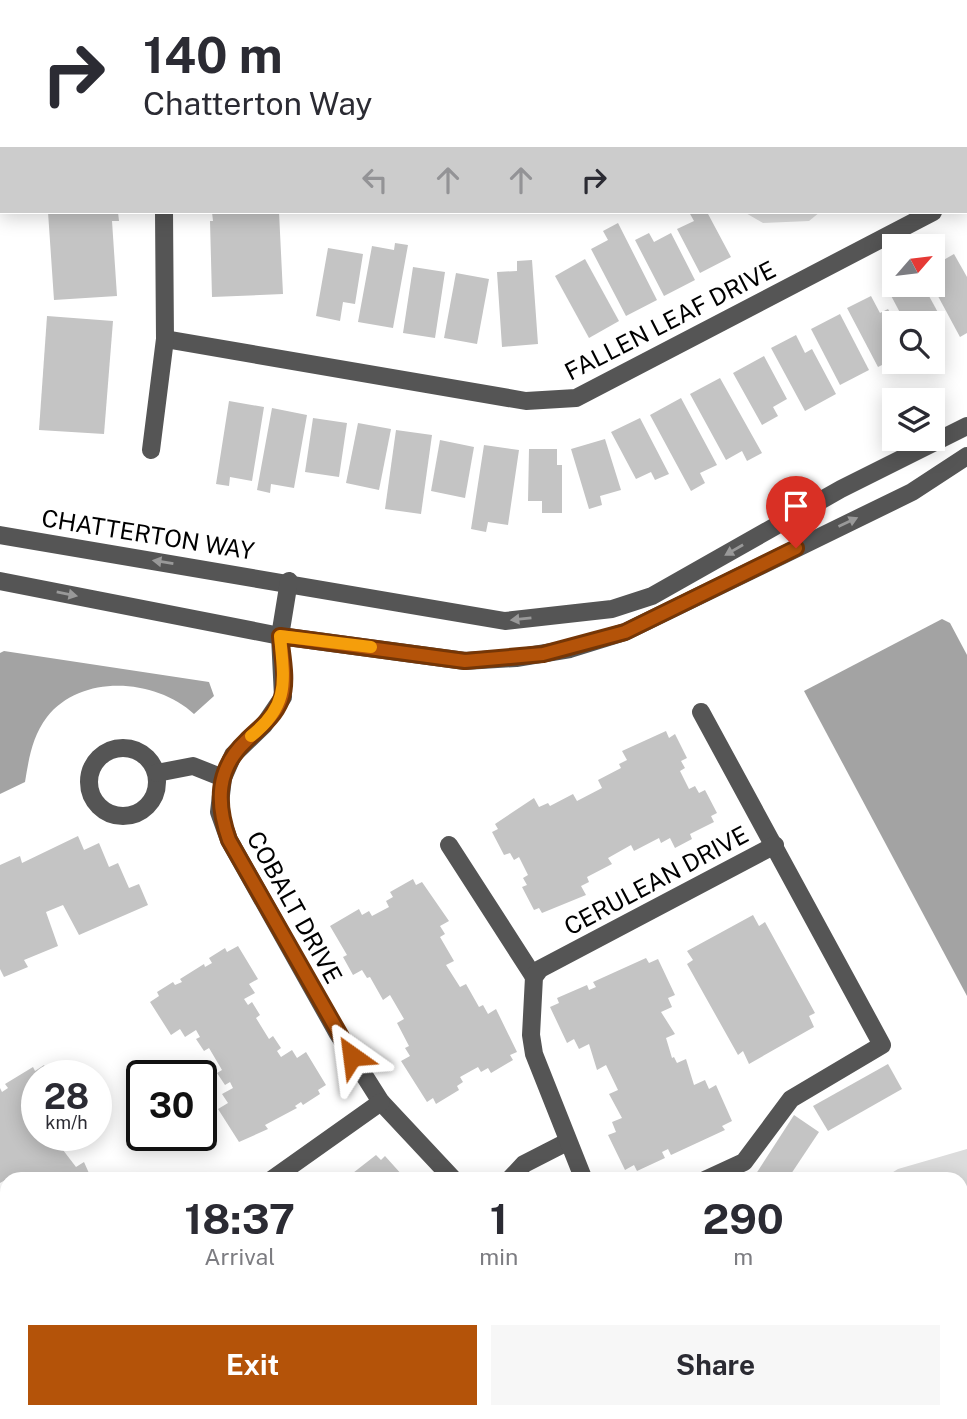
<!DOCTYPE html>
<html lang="en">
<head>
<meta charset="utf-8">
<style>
	body { margin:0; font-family:"Public Sans",sans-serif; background:#f7f7f7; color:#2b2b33; height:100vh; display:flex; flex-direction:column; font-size:26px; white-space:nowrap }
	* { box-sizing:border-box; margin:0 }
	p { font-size:23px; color:#7c7c81 }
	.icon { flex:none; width:38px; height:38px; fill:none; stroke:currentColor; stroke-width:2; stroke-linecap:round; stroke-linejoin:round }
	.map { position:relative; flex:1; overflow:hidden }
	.details { position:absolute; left:0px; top:1172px; width:968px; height:247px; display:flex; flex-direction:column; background:#fff; border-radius:21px 21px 0 0; box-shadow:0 4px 18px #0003 }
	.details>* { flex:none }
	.banner { position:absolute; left:0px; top:0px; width:968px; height:214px; box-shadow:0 4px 18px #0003; background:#fff; color:#2b2b33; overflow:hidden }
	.needle { width:46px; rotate:62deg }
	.fabs { position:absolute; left:882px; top:234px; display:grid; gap:14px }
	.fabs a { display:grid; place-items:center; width:63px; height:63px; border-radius:0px; background:#fff; box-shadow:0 4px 18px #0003; font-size:35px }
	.speed { position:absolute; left:21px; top:1060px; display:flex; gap:14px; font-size:35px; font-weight:700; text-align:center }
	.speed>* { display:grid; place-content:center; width:91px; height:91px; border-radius:50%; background:#fff; box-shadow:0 4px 18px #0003; line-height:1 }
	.speed small { font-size:18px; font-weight:400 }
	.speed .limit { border:4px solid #111; border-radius:10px; background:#fff; color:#111 }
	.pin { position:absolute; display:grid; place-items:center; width:60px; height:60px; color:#fff; margin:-72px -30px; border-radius:50% 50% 50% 0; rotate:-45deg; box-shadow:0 0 7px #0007 }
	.pin .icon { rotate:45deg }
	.me { position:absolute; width:77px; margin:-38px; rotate:329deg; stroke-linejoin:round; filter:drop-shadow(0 0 5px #0008) }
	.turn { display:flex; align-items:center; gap:24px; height:147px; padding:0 28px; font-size:32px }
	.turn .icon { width:91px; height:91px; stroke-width:2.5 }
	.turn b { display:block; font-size:49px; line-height:60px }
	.lanes { display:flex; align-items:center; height:66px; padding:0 28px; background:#0003; justify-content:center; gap:35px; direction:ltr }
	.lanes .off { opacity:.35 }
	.eta { display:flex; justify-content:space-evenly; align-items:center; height:119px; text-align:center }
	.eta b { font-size:42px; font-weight:700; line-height:49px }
	.cta { display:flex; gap:14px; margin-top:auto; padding:14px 28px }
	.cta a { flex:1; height:80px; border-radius:0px; background:#b45309; color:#fff; font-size:28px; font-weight:700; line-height:80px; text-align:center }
	.cta a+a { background:#f7f7f7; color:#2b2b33 }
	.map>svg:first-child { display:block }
</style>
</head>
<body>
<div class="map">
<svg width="967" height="1419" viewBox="0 0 967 1419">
	<rect width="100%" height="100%" fill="#fff"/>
	<!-- green -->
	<g fill="#dcdcdc">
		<polygon points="744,212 820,212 809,221 763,223"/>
		<polygon points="967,1149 967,1289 961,1291 961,1180 882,1179 898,1169"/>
		<polygon points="173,1412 335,1412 337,1419 166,1419"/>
	</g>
	<!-- water -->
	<g fill="#a3a3a3">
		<polygon points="942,619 950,623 967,655 967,996 804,691"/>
		<path d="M 4,651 L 209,682 L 214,696 L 194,714 C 156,679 82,673 47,717 C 32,737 29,758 25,782 L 0,794 L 0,653 Z"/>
		<polygon points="492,1412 603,1412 597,1419 532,1419"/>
	</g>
	<!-- building -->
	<g fill="#c4c4c4">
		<polygon points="48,212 118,212 119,221 112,221 117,296 54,300"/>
		<polygon points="212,212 279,212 283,294 212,297 210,221 213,221"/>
		<polygon points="689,212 707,212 731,257 700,273 677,229 694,221"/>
		<polygon points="618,223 657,300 626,316 591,249 608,240 603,231"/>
		<polygon points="649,233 654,242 671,233 695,280 664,296 635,240"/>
		<polygon points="395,243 408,245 393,328 358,322 372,246 394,250"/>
		<polygon points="328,248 363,254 355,304 343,302 340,321 316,316"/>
		<polygon points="954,254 967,277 967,333 960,337 932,285 933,266"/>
		<polygon points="585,259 619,321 589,338 555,276"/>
		<polygon points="532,260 538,344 502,347 497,272 517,271 517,261"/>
		<polygon points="413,267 445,272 435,338 403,333"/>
		<polygon points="456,273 489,279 477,344 444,338"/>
		<polygon points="894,284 923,285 941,318 930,324 906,324 887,288"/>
		<polygon points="871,296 880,313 888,309 896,324 894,359 878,367 847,308"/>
		<polygon points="840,314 869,370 840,385 811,329"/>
		<polygon points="47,316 113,321 104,434 39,430"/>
		<polygon points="796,335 805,353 812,349 836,394 805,411 771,348"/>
		<polygon points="764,356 787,399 773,407 778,416 762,425 733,373"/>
		<polygon points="720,378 762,453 747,461 742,451 726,460 690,394"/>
		<polygon points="681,398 717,465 700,473 705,483 691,491 650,415"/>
		<polygon points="229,401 264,407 252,481 230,477 229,486 216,484"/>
		<polygon points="272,408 307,415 294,488 271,484 270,493 257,490"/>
		<polygon points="313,418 347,423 339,477 305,472"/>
		<polygon points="640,418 669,474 655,480 651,472 636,479 611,432"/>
		<polygon points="358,423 391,429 379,490 346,483"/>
		<polygon points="396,430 432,435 421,514 385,509"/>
		<polygon points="605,439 621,490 600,496 602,505 589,509 571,449"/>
		<polygon points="440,440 474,447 465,498 431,491"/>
		<polygon points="484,445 519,450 508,525 488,522 486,532 471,529"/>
		<polygon points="529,449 557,449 557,465 562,465 562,513 542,513 542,501 528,501"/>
		<polygon points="666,731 669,738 675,734 687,758 681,761 685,768 680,771 689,789 695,786 699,793 705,790 717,813 711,816 714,822 690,834 692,839 675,848 670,838 661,843 659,838 634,851 631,845 608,858 612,864 587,877 589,882 581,886 586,895 542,913 539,908 534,910 522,887 527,885 523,878 528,875 519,857 514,860 510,853 504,855 492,832 498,829 495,824 534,798 539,807 548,803 550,806 573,794 577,801 602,788 598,780 621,768 619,764 627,760 622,751"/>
		<polygon points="78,836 84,850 99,843 109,867 118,863 129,888 139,884 148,905 79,935 63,905 46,912 58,946 24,960 28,967 4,977 0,969 0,865 20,856 22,863"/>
		<polygon points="413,879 416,885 422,882 449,921 440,926 445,934 440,937 454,961 446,965 460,987 466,984 479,1007 483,1005 488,1014 496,1009 517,1052 510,1055 513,1060 491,1073 488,1068 481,1072 478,1067 460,1077 463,1082 457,1086 459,1090 436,1104 433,1098 427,1102 401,1061 410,1056 405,1048 409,1046 397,1023 404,1019 390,995 383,1000 370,977 367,978 362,970 353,975 343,957 347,955 330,926 359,909 362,915 369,911 372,916 389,907 386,901 393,897 390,892"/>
		<polygon points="753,915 759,926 765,922 815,1013 809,1016 814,1027 749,1064 743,1051 738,1055 687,964 693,960 687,951"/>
		<polygon points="238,946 258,979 249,984 255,993 244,999 248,1005 252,1002 260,1015 256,1018 269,1039 273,1036 281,1048 277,1051 281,1057 292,1050 297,1058 306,1052 326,1085 318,1090 320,1094 303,1105 301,1102 295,1106 297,1108 265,1125 268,1129 239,1142 218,1109 228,1103 222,1094 233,1088 230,1082 225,1085 217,1073 222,1070 209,1048 204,1051 196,1039 200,1037 196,1030 185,1037 180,1029 171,1035 150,1002 159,996 157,992 173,982 175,985 182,982 180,979 204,964 205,967 212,963 209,958 225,948 227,952"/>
		<polygon points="646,958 649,963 658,959 675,995 668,998 672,1007 661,1012 675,1034 666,1038 672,1058 674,1057 677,1063 686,1059 694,1085 705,1080 709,1089 716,1085 732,1121 722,1126 725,1130 671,1155 668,1149 662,1152 665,1158 637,1171 634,1165 625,1170 608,1135 616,1132 612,1122 622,1118 609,1094 618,1090 606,1065 597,1070 589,1044 579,1049 574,1039 567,1043 550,1007 559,1003 557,998 587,985 589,990 596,987 593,982"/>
		<polygon points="888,1064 902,1089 828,1131 813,1106"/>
		<polygon points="44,1065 51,1076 37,1076 37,1136 68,1136 70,1139 61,1144 63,1150 76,1167 84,1162 92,1180 7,1179 0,1183 0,1088 2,1092 8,1088 5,1084 33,1067 35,1071"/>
		<polygon points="794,1115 819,1132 787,1180 752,1180"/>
		<polygon points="376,1155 381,1160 385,1156 403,1176 399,1180 344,1180"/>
		<polygon points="708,1412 755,1412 755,1413 744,1416 745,1419 711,1419"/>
	</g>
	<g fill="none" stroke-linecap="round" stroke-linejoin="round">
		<!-- minor -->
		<g stroke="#555" stroke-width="18">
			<polyline points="158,0 158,2"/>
			<polyline points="966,194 967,194"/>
			<polyline points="165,339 526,401 576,398 933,212"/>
			<polyline points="151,450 165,339 164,212"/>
			<polyline points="0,535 505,621 612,609 652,596 841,489 967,426"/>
			<polyline points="0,581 280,636 465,661 516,658 570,649 625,632 912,492 967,456"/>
			<polyline points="289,581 280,636 283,697 264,725 233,755 223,778 219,812 229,840 338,1034 381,1102 454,1180"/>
			<polyline points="701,712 882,1045 791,1099 744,1162 705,1180"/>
			<circle cx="123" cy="782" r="34"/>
			<polyline points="157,773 193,766 223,778"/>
			<polyline points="449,845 534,977"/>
			<polyline points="271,1180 381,1102"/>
			<polyline points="509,1180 524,1164 567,1142"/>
			<polyline points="584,1180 534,1054 531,1035 534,977 540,969 775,845"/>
			<polyline points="0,1309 7,1320"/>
			<polyline points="961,1400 967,1400"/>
			<polyline points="390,1412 394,1419"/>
			<polyline points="661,1412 665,1419"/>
			<polyline points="843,1419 854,1412"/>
		</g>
	</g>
	<!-- one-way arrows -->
	<defs><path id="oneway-solid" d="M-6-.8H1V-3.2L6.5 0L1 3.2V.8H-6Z" transform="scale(1.75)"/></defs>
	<g fill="#999">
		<use href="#oneway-solid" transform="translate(848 522) rotate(-25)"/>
		<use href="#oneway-solid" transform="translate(734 550) rotate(150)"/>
		<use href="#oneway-solid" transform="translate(163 562) rotate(-171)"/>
		<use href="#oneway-solid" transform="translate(67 594) rotate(11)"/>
		<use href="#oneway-solid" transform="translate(521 619) rotate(174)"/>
	</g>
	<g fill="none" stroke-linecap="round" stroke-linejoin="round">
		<defs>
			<path id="route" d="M 352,1056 L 229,840 C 216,803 216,769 246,741 C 259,728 274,718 281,700 C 288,682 282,655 280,636 L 465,661 L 543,654 L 625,632 L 796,548"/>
		</defs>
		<!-- route casing -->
		<use href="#route" stroke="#753606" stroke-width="18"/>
		<!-- route -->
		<use href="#route" stroke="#b45309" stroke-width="12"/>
		<!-- slow -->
		<path stroke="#f59e0b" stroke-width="12" d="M 251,736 C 290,705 284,681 280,636 L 371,647"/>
	</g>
	<g text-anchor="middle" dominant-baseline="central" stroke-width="5" stroke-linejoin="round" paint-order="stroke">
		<!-- street labels -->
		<g font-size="24" fill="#000" stroke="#fff">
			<text transform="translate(670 320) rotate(-27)">FALLEN LEAF DRIVE</text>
			<text transform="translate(148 534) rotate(9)">CHATTERTON WAY</text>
			<text transform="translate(656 880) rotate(-28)">CERULEAN DRIVE</text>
			<text transform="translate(295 907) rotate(61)">COBALT DRIVE</text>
		</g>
	</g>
</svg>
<div class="fabs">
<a><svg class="needle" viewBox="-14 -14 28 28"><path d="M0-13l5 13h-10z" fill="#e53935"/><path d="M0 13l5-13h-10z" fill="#7c7c81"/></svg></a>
<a><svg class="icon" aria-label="search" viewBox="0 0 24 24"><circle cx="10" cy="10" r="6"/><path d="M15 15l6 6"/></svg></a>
<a><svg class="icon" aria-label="layers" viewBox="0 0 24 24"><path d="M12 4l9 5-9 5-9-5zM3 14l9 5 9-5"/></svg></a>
</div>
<div class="speed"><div>28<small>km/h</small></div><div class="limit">30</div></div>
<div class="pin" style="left:796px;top:548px;background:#d93025"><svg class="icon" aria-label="arrive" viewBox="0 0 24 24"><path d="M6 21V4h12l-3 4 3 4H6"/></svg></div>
<svg class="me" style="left:352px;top:1056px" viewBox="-20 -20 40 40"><path d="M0-17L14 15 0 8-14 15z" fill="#b45309" stroke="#fff" stroke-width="4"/></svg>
<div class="banner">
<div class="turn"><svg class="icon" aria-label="right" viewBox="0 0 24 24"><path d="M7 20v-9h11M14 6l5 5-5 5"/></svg><div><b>140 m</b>Chatterton Way</div></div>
<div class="lanes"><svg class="icon off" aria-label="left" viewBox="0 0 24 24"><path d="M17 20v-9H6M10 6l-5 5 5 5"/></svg><svg class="icon off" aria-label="ahead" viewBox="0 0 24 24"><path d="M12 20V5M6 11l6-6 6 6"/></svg><svg class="icon off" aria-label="ahead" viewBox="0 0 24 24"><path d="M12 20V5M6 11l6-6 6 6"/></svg><svg class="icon" aria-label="right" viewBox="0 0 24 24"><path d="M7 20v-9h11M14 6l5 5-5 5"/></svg></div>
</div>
<section class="details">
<div class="eta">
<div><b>18:37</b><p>Arrival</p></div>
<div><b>1</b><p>min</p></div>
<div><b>290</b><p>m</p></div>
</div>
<div class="cta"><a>Exit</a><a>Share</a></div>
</section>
</div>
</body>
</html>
